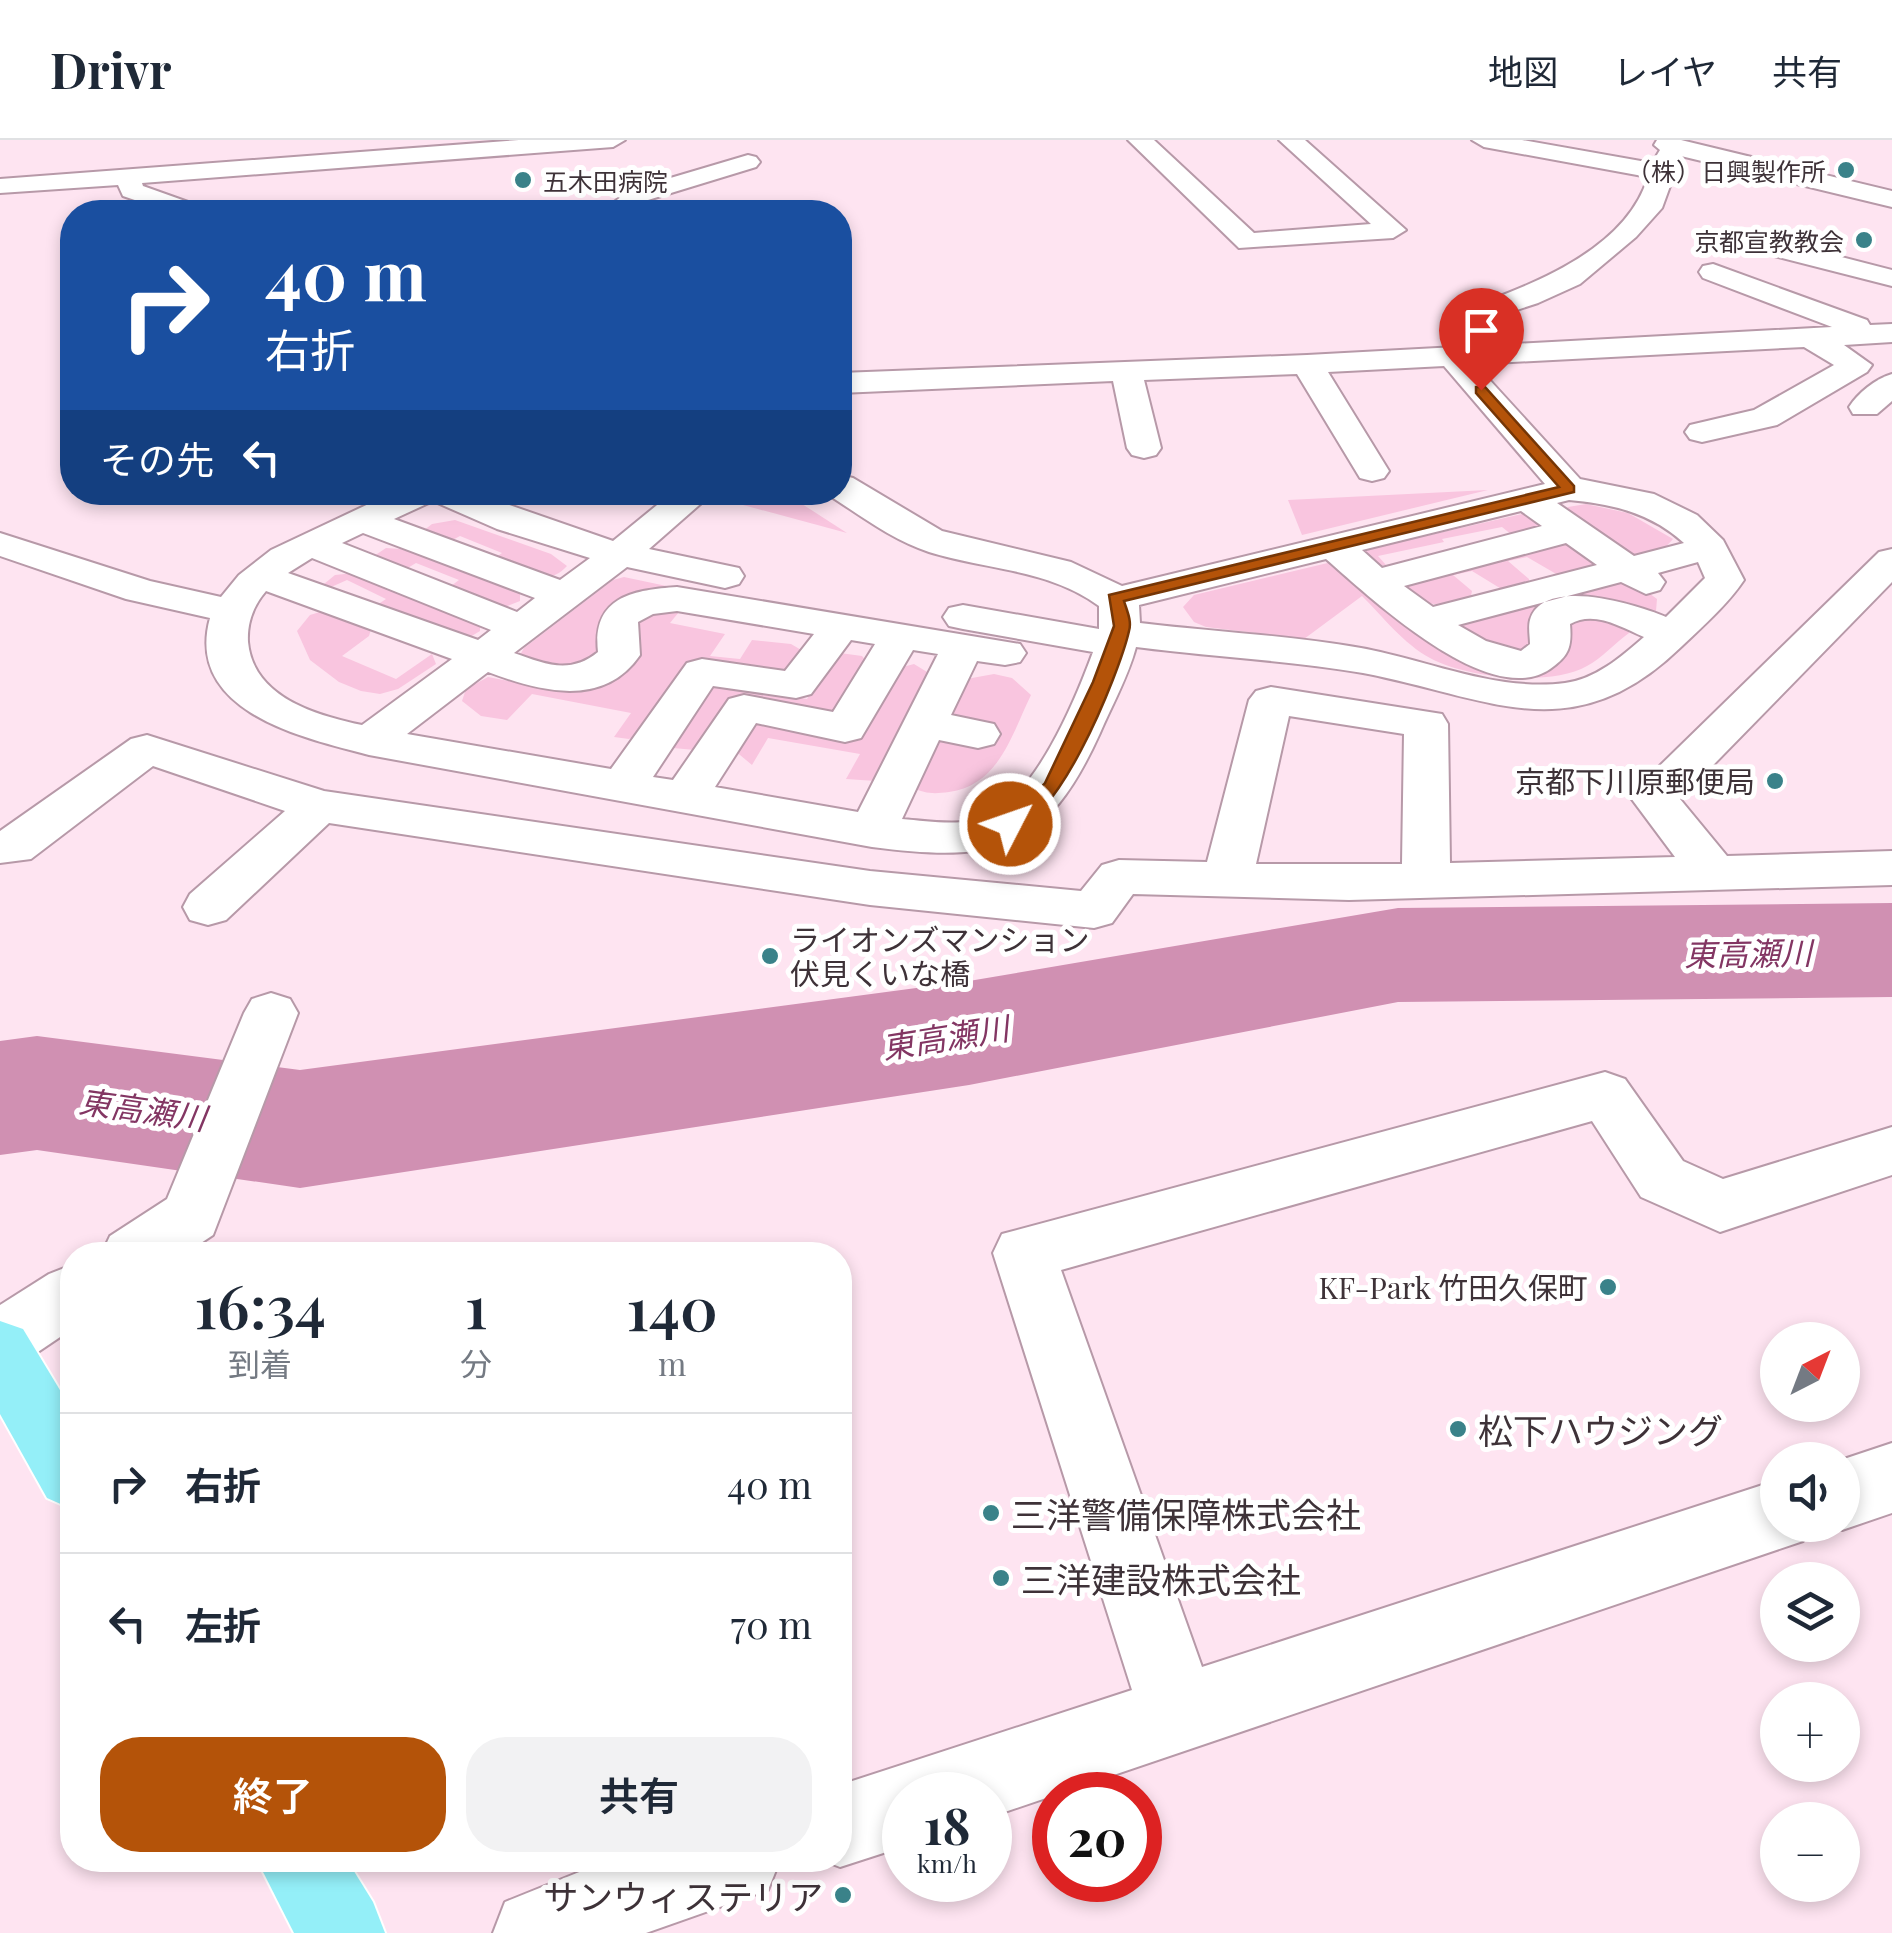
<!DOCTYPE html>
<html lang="ja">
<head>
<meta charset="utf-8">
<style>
	body { margin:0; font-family:"Playfair Display","Noto Sans JP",serif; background:#f2f2f3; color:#1f2937; height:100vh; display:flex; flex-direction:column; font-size:38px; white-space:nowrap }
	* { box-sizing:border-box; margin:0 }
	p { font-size:32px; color:#747a83 }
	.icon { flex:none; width:55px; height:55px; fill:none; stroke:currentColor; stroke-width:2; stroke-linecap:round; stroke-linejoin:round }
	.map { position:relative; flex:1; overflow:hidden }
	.drawer { position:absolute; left:60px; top:1102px; width:792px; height:630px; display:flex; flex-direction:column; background:#fff; border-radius:40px; box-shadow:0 5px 15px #0003 }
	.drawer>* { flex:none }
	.banner { position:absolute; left:60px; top:60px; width:792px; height:305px; border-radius:40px; box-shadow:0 5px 15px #0003; background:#1a4fa0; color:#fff; overflow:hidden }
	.needle { width:65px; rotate:42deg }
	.fabs { position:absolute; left:1760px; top:1182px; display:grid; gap:20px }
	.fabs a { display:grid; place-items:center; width:100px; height:100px; border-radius:50%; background:#fff; box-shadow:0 5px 15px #0003; font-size:50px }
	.speed { position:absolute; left:882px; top:1632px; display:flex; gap:20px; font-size:50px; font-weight:700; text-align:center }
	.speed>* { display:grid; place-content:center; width:130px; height:130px; border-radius:50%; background:#fff; box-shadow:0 5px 15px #0003; line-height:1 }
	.speed small { font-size:25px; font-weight:400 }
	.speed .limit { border:15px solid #d22; background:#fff; color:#111 }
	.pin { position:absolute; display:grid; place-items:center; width:85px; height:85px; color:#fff; margin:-102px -42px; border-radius:50% 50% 50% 0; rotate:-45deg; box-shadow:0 0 10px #0007 }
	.pin .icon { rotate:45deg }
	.me { position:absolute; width:110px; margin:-55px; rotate:49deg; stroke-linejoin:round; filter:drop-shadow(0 0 8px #0008) }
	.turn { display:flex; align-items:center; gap:35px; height:210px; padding:0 40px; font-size:45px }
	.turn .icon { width:130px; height:130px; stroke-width:2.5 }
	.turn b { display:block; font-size:70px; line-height:85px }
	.then { display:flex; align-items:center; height:95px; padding:0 40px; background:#0003; gap:20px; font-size:38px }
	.eta { display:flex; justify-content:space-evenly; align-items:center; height:170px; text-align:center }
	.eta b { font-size:60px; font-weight:600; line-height:70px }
	.action { display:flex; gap:20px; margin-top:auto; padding:20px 40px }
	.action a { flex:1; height:115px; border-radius:40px; background:#b45309; color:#fff; font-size:40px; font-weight:600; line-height:115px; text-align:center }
	.action a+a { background:#f2f2f3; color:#1f2937 }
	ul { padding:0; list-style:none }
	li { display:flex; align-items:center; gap:30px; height:140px; padding:0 40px; border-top:2px solid #e0e1e3 }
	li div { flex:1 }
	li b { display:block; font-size:38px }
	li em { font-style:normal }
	header { display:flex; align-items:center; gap:60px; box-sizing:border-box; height:140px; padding:0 50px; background:#fff; border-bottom:2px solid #e0e1e3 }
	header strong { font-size:48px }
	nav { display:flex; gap:55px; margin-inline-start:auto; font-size:35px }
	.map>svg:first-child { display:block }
</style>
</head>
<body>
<header>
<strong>Drivr</strong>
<nav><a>地図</a><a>レイヤ</a><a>共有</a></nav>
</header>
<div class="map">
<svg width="1892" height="1793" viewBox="0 0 1892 1793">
	<rect width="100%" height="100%" fill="#fee4f1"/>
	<!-- green -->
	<g fill="#f9c5df">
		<polygon points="1488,350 1302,395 1288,360"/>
		<polygon points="724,352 785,353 847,393 717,358"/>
		<polygon points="1586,364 1628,373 1673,399 1662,411 1627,415 1562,373 1568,367"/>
		<polygon points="1522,374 1553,387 1512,395 1502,387 1442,399 1444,402 1378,416 1386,425 1377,426 1358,416 1364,410"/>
		<path d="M 455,380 L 551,414 L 567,426 C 546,450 516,430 492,420 L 502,413 L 460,396 L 445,404 L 423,391 L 432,384 Z"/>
		<path d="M 1574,401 L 1602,420 L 1594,428 L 1558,435 L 1527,417 L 1508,421 L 1529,439 L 1529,443 L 1503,450 L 1472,431 L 1453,435 L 1472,451 L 1471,456 C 1442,465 1425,471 1403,448 L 1413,438 Z"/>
		<polygon points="386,408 401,409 514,448 520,454 520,461 502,468 447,449 459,440 416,423 401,432 374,416"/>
		<path d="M 1336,421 L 1507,531 L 1564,483 L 1587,474 L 1629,488 L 1629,493 C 1615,503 1602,518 1587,526 C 1550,547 1466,538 1430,518 C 1404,504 1383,477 1362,456 L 1304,499 L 1206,487 L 1194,482 L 1183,467 L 1194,455 Z"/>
		<polygon points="354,433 480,484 480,491 470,497 374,467 386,459 347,440 329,448 324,444 335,435"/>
		<polygon points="624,437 690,451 668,451 605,512 569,532 526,522 520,515 524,508 613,440"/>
		<polygon points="1618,440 1638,445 1657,459 1656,471 1543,467 1534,471 1531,479 1537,499 1525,513 1454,494 1460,478"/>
		<polygon points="683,467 670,483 725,494 710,516 740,519 752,500 791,504 803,511 783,535 703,519 687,525 639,594 629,599 614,597 631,573 532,554 507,580 481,576 462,561 466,549 488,537 561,551 587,547 632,478"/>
		<polygon points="323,471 371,489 369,496 342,516 396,539 432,514 436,524 398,549 380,554 361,551 339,542 310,520 297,491 310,475"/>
		<polygon points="840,513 862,516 867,522 840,572 831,575 732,560 695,610 673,608 669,601 714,541 807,559 829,519"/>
		<polygon points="914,524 932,535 876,641 846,639 860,614 768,598 752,625 734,610 753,582 855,600 895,529"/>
		<path d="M 994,534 L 1012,538 L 1031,555 C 1011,596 999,645 949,652 C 934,654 925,654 912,647 L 928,599 L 975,607 L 942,574 L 961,540 Z"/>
	</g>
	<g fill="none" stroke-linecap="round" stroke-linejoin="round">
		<!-- river -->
		<polygon fill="#d090b2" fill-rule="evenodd" points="1892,763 1892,857 1398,862 969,945 300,1048 37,1010 0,1015 0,901 37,896 300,930 969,841 1398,768"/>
		<defs>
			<g id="minor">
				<polygon points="519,0 625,0 613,7 142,43 143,46 202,67 206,72 170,72 123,56 118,45 0,53 0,39"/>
				<polygon points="1128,0 1154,0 1254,93 1371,84 1279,0 1305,0 1406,90 1393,98 1239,108"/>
				<path d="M 1472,0 L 1522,0 L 1652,23 L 1660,10 L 1654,5 L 1657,0 L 1681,0 L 1892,51 L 1892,67 L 1681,16 L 1662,68 L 1636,97 L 1580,144 L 1538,163 L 1462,188 L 1452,185 L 1447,179 L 1452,173 C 1520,150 1625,114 1648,37 L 1484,7 Z"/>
				<polygon points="748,15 756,17 760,22 756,27 648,60 630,72 601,72 630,50"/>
				<polygon points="1752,94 1892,130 1892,146 1743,108 1739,102"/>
				<path d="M 1713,124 L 1867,180 L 1870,185 L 1892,184 L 1892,202 L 1844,205 L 1872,225 L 1867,232 L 1777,285 L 1702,302 L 1690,299 L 1685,292 L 1690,285 L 1754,270 L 1834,225 L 1804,207 L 1475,224 L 1580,339 L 1654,354 L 1697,375 L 1723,400 L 1744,440 C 1728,464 1703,486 1682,506 C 1572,613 1489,557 1363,533 C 1288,520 1211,517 1136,507 C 1128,537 1112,565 1100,593 C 1046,712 997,723 872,707 L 369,615 C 304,598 184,572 210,478 L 126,459 L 0,416 L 0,393 L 150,441 L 221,457 L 239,435 L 271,410 L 394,352 L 472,352 L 613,401 L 673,352 L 714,352 L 649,409 L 739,428 L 744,436 L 739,444 L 725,448 L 627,427 L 514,513 C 545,524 570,535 598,512 C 592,458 631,450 677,447 L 1020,504 L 1026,513 L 1020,522 L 1005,525 L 977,521 L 951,575 L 994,584 L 1000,594 L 994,604 L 978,608 L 939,600 L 902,679 C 928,681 961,687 986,677 C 1036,656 1075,561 1093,512 L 963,489 L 949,486 L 943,477 L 949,468 L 963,465 L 1099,489 L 1099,466 C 1049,429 987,430 929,412 C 892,400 860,375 827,354 L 840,352 L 840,335 L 853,338 L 942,391 L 1071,422 L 1122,446 L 1545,344 L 1444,226 L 1328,232 L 1389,331 L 1384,338 L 1372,341 L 1360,338 L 1297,234 L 1144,240 L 1161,308 L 1156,315 L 1144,318 L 1132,315 L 1127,308 L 1113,241 L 840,253 L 840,233 L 1307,215 L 1832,187 L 1703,138 L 1699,132 L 1703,126 ZM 1569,360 C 1613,364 1651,373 1684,403 L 1634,416 L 1557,363 ZM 433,361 L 497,389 L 590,418 L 560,440 L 394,379 ZM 1521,371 L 1542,386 L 1382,428 L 1362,410 ZM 363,393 L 535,458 L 517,472 L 342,403 ZM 1566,403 L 1597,425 L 1433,467 L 1404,446 ZM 312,418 L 491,490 L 478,500 L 288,433 ZM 1326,419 C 1369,456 1489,571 1550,529 C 1569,516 1572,507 1570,484 C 1594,470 1621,487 1644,497 C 1621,517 1596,539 1565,543 C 1496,552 1428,520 1361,508 C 1288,495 1214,492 1140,483 L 1139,465 ZM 1698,422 L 1705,438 L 1666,477 C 1638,465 1543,435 1530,480 C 1528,487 1530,497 1530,504 L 1521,511 L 1486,501 L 1458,485 L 1621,442 L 1646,454 L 1660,450 L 1665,442 L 1658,433 ZM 266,451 L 452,519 L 362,585 C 315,575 253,557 248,502 C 247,483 253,466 266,451 ZM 677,471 L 814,494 L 785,531 L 702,519 L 687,523 L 611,629 L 407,594 L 488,532 C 539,551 603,569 640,515 L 638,482 L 653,474 ZM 851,500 L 875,504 L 833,572 L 744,555 L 729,559 L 673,640 L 653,637 L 713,546 L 796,558 L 811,554 ZM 913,510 L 938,514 L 858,672 L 715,647 L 756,583 L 845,602 L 861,598 Z"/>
				<path d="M 1892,234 L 1892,261 L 1877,274 L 1853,274 L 1849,267 C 1858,253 1875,239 1892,234 Z"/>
				<path d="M 1892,409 L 1892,442 L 1680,659 L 1727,716 L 1892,711 L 1892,745 L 1349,760 L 1133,754 L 1112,783 L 1094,788 L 870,765 L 329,683 L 226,780 L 208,785 L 190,780 L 183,767 L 190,754 L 285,671 L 153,626 L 31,719 L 0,723 L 0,691 L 131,599 L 147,595 L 324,651 L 870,731 L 1081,751 L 1102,725 L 1119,720 L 1207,722 L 1249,560 L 1256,551 L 1271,547 L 1442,574 L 1448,584 L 1450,723 L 1675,717 L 1631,658 L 1638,647 L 1879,412 ZM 1289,576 L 1404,594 L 1402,724 L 1256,724 Z"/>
				<polygon points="271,853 290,859 298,873 213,1095 183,1115 101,1115 110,1096 167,1059 244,873 252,859"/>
				<polygon points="1605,932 1625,939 1683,1021 1723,1039 1892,987 1892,1035 1720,1092 1641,1057 1592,981 1061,1130 1202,1527 1778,1340 1778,1385 1810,1385 1803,1401 990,1677 990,1655 905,1655 905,1706 840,1727 822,1720 840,1720 840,1645 1132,1550 993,1113 1002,1094"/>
				<polygon points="72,1125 72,1189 23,1222 0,1231 0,1165 49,1134"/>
				<polygon points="1892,1303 1892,1373 1842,1390 1829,1385 1842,1385 1841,1320"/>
				<polygon points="609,1720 780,1720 768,1750 646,1793 493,1793 505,1762"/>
			</g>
			<g id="major">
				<polygon points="0,1181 23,1189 72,1270 72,1369 47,1358 0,1274"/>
				<polygon points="257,1720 347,1720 373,1762 385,1793 294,1793"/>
			</g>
		</defs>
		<!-- minor casing -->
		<use href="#minor" stroke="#b799a8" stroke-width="4"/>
		<!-- major casing -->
		<use href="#major" stroke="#fff" stroke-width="4"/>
		<!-- minor -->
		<use href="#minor" fill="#fff" fill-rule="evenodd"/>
		<!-- major -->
		<use href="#major" fill="#94eff8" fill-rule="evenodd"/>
	</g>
	<!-- route -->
	<path fill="#b45309" stroke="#753606" stroke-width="2.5" d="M 1476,247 L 1485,247 L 1574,346 L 1574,352 L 1124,461 C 1127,471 1132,481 1129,491 C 1120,531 1053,701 1003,689 L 1003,680 L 1020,669 L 1045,643 L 1093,542 L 1114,486 L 1109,455 L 1559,347 L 1476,253 Z"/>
	<!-- markers -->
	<g fill="#3a8289" stroke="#fff" stroke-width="4">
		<circle cx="1846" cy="30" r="10"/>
		<circle cx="523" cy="40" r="10"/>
		<circle cx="1864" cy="100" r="10"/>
		<circle cx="1775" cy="641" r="10"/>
		<circle cx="770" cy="816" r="10"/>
		<circle cx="1608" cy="1147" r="10"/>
		<circle cx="1458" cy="1289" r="10"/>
		<circle cx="991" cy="1373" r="10"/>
		<circle cx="1001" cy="1438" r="10"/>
		<circle cx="843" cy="1755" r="10"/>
	</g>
	<g text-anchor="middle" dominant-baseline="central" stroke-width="10" stroke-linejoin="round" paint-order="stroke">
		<!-- far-poi labels -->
		<g font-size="25" fill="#3e3238" stroke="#fff" text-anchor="end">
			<text x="1826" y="30">（株）日興製作所</text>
			<text x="543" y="40" text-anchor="start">五木田病院</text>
			<text x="1844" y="100">京都宣教教会</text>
		</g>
		<!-- poi labels -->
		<g font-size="30" fill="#3e3238" stroke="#fff" text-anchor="end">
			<text x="1755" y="641">京都下川原郵便局</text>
			<text x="790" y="799" text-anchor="start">ライオンズマンション<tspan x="790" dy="34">伏見くいな橋</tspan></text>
			<text x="1588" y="1147">KF-Park 竹田久保町</text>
		</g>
		<!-- water labels -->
		<g font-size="32" font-style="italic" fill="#833663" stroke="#fff">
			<text transform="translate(1748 812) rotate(-1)">東高瀬川</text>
			<text transform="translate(945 896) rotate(-9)">東高瀬川</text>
			<text transform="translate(143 968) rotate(8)">東高瀬川</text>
		</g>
		<!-- near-poi labels -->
		<g font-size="35" fill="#3e3238" stroke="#fff" text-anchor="start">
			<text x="1478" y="1289">松下ハウジング</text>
			<text x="1011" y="1373">三洋警備保障株式会社</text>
			<text x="1021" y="1438">三洋建設株式会社</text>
			<text x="823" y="1755" text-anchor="end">サンウィステリア</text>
		</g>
	</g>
</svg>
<div class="fabs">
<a><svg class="needle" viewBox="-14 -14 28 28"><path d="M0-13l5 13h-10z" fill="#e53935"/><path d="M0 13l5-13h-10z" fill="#747a83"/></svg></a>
<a><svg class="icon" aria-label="sound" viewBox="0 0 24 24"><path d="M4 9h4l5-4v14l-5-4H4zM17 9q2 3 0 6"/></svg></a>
<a><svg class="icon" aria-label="layers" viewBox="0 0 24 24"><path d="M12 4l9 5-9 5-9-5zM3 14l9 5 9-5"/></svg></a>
<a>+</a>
<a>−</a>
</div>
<div class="speed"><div>18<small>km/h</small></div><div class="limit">20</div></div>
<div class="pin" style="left:1481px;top:250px;background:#d93025"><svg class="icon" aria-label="arrive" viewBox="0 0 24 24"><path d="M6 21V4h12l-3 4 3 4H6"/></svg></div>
<svg class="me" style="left:1010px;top:684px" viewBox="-20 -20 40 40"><circle r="17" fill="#b45309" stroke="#fff" stroke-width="3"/><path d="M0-11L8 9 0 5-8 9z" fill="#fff"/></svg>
<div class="banner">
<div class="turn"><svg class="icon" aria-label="right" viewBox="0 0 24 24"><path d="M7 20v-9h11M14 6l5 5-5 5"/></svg><div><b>40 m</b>右折</div></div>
<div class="then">その先<svg class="icon" aria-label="left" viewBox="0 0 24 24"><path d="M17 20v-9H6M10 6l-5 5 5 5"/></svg></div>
</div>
<section class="drawer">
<div class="eta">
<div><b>16:34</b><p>到着</p></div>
<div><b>1</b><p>分</p></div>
<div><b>140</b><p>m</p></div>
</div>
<ul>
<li><svg class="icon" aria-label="right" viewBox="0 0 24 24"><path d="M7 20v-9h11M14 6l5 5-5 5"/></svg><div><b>右折</b></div><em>40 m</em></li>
<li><svg class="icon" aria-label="left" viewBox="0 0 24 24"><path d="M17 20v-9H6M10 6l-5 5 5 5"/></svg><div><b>左折</b></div><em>70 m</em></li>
</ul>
<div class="action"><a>終了</a><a>共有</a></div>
</section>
</div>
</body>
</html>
